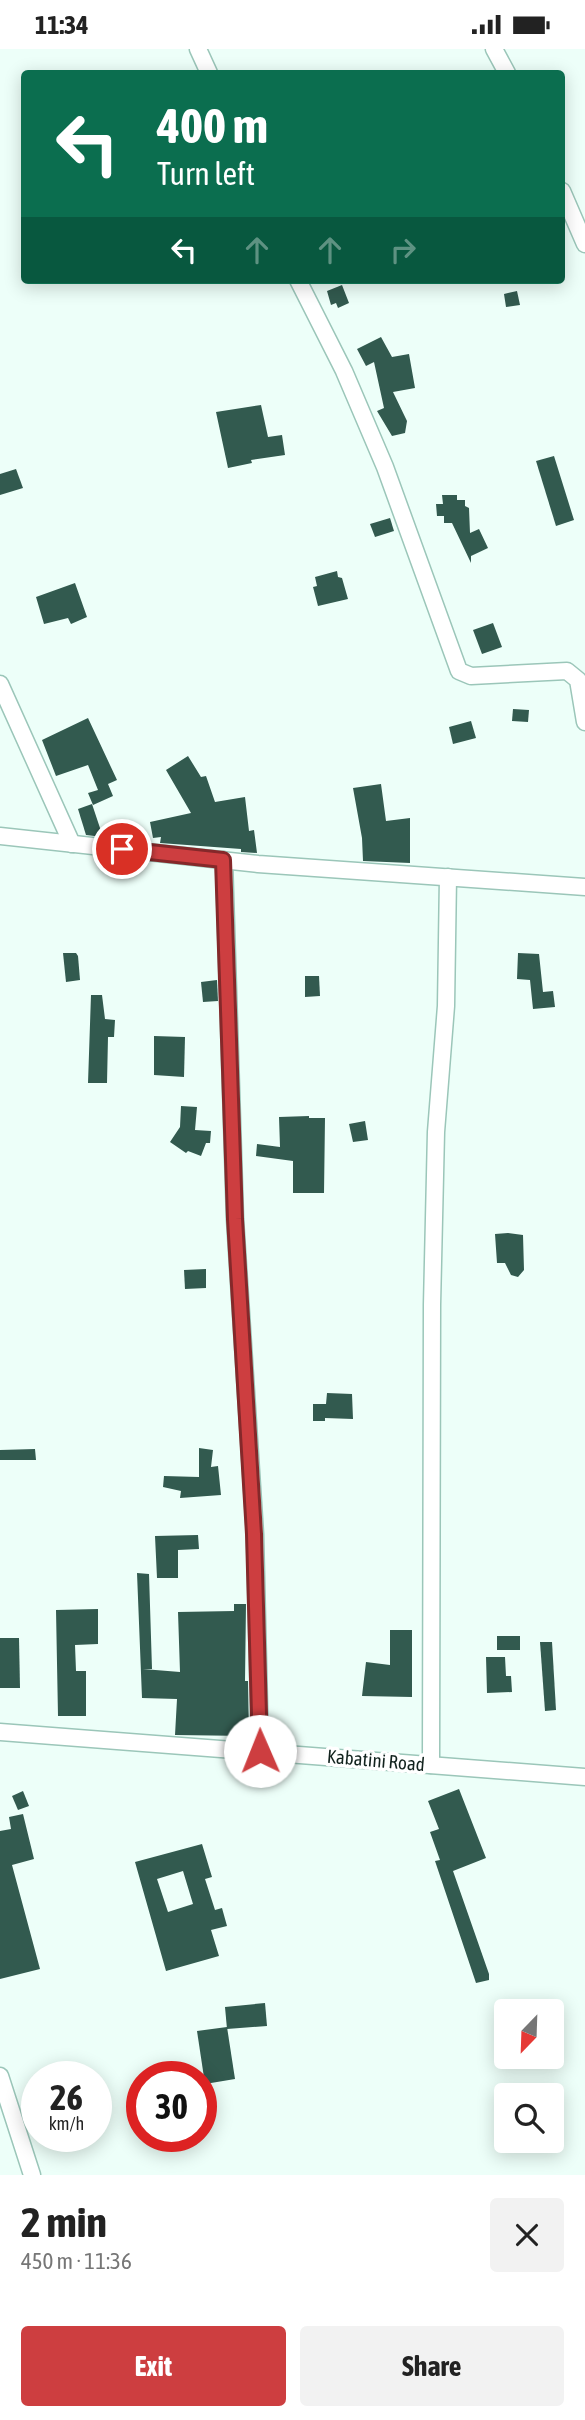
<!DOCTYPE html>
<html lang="en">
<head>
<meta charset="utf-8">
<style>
	body { margin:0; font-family:"Asap Condensed",sans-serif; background:#f2f2f2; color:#222; height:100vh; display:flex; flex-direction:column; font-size:26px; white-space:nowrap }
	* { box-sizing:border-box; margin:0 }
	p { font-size:23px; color:#767676 }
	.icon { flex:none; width:38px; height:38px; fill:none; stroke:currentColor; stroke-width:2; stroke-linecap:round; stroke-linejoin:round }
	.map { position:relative; height:2126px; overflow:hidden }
	.sheet { display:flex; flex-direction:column; background:#fff; flex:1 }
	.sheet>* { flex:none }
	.banner { position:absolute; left:21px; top:21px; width:544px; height:214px; border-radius:7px; box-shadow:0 4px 18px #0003; background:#0b6e4f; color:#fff; overflow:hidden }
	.needle { width:46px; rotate:203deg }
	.tools { position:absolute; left:494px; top:1950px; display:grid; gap:14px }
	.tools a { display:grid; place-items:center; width:70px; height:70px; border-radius:7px; background:#fff; box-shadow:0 4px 18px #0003; font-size:35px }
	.speed { position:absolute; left:21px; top:2012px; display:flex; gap:14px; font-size:35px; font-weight:700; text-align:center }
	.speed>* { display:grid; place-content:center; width:91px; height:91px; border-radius:50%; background:#fff; box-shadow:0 4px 18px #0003; line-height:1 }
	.speed small { font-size:18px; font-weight:400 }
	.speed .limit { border:10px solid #d22; background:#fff; color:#111 }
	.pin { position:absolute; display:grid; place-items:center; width:60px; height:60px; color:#fff; margin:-30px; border:4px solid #fff; border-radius:50%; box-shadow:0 2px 7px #0007 }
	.me { position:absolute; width:77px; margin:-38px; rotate:359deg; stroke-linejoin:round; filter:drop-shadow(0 0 5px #0008) }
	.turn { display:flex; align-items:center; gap:24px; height:147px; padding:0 21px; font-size:32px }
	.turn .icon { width:91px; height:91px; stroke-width:2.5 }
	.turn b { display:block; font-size:49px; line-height:60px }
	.lanes { display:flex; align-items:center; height:66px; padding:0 21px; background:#0003; justify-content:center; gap:35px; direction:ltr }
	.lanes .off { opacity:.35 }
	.round { display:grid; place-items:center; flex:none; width:74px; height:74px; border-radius:7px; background:#f2f2f2 }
	.summary { display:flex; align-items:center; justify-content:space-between; height:119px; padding:0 21px }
	h1 { font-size:42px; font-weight:700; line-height:52px }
	.button { display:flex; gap:14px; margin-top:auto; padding:14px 21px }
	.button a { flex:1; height:80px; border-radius:7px; background:#cd3e40; color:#fff; font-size:28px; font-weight:700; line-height:80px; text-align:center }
	.button a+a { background:#f2f2f2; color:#222 }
	.status { display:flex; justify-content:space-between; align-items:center; height:49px; padding:0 35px; background:#fff; direction:ltr }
	.status svg { height:19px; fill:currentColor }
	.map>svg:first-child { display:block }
</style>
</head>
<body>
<div class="status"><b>11:34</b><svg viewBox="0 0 49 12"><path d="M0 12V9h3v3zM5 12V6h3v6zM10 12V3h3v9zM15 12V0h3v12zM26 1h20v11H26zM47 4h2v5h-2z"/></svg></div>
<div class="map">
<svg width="585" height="2126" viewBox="0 0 585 2126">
	<rect width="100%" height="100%" fill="#edfff9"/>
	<!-- building -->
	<g fill="#325a4f" fill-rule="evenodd">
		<polygon points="342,236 349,254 338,259 336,254 331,256 327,242"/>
		<polygon points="517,242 520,256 506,258 504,245"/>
		<polygon points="381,288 392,308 409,305 415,339 393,343 407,372 405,384 392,387 377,362 384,359 374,313 366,317 357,300"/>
		<polygon points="261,356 268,388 282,386 285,406 251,411 252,414 228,419 216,363"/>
		<polygon points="554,407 574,471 556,477 536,412"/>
		<polygon points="16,420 23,439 0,446 0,425"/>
		<polygon points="442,446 457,446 457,451 465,451 465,457 469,459 470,484 479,480 488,499 471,507 471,514 452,474 444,474 444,467 437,467 436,455 443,455"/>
		<polygon points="390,469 394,482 375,488 370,475"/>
		<polygon points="337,522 338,528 342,529 348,550 318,557 313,538 317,537 315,528"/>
		<polygon points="75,534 87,568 71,575 68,569 44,575 36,548"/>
		<polygon points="493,574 502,598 482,605 473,581"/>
		<polygon points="513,660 529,661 528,673 512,672"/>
		<polygon points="88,669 117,731 108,735 113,747 93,756 88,744 98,741 88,716 56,727 42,691"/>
		<polygon points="471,672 476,689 453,695 449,678"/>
		<polygon points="188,707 201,728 206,727 215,753 245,748 249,782 254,781 257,804 241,803 241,800 160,794 161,788 153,789 150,773 191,764 166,721"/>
		<polygon points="381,735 386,772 410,769 410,814 363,812 362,789 353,739"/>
		<polygon points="92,755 103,788 86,786 78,760"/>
		<polygon points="63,904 76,904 78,907 80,931 66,933"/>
		<polygon points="518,904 539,905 543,943 553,942 555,958 533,960 530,931 517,930"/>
		<polygon points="305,927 319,927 320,947 305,948"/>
		<polygon points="217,931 218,952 203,953 201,933"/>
		<polygon points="91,946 102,946 105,970 115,971 114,988 108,988 107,1034 88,1034"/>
		<polygon points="154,987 185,988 184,1028 154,1026"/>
		<polygon points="181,1057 197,1058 195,1081 211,1082 210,1094 206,1094 201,1107 188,1102 186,1104 170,1093 180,1078"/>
		<polygon points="309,1067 309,1069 325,1069 324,1144 293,1144 293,1112 256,1107 257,1095 280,1098 279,1068"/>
		<polygon points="365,1072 368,1091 353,1093 349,1075"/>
		<polygon points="508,1184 523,1186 524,1221 518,1228 511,1226 505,1214 497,1214 495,1185"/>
		<polygon points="206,1220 206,1239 185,1240 184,1221"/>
		<polygon points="327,1344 352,1345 353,1370 325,1369 325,1372 313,1372 313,1355 326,1355"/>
		<polygon points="199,1399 213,1401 211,1418 218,1417 221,1446 180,1449 181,1442 163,1438 164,1427 199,1428"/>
		<polygon points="35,1400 36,1411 0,1411 0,1401"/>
		<polygon points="198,1486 199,1500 178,1501 178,1529 157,1529 155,1487"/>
		<polygon points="137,1524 149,1525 152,1620 143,1620 180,1623 178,1563 234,1562 234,1555 246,1555 245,1632 248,1632 249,1687 175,1686 177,1650 142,1649"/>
		<polygon points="98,1560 98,1595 75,1596 76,1622 86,1622 86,1667 58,1667 56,1561"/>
		<polygon points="390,1581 412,1581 412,1648 362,1647 366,1613 390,1616"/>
		<rect x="497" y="1587" width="23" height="14"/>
		<polygon points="0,1589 19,1589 20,1639 0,1639"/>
		<polygon points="540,1593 552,1593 556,1661 545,1662"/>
		<polygon points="486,1608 505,1608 506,1627 511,1627 512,1643 487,1644"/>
		<polygon points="459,1740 486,1809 453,1822 489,1925 489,1931 476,1934 435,1812 440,1811 430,1783 439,1780 428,1752"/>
		<polygon points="23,1742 29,1757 18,1761 12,1747"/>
		<polygon points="23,1765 34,1810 12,1816 40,1920 0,1930 0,1782 11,1780 9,1768"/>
		<path d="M 202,1795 L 212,1828 L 205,1830 L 215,1861 L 222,1859 L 227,1877 L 211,1881 L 219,1907 L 166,1922 L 135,1813 ZM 183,1822 L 193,1855 L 168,1863 L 157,1830 Z"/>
		<polygon points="265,1954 267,1977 227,1980 225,1958"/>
		<polygon points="227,1978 235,2030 205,2035 197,1982"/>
	</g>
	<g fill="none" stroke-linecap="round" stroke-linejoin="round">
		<defs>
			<g id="minor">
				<polyline points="198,0 209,24"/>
				<polyline points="494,0 507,24"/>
				<polyline points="562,142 585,195"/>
				<polyline points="298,231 344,322 385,418 459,622 471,627 567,622 578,631 585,673"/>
				<polyline points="0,635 72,795"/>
				<polyline points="0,787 258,815 585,838"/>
				<polyline points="224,811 235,1170 255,1485 260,1702"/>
				<polyline points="0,1683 585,1728"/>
				<polyline points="431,1716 432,1256 436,1083 446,957 448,828"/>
				<polyline points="0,2027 32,2126"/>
			</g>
		</defs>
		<!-- minor casing -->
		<use href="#minor" stroke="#9bc6b9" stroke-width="19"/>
		<!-- minor -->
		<use href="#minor" stroke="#fff" stroke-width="16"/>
	</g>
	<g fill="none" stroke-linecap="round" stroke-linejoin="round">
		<defs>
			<polyline id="route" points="122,800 223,811 235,1170 254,1485 260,1702"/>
		</defs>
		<!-- route casing -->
		<use href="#route" stroke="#85282a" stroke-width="18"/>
		<!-- route -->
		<use href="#route" stroke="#cd3e40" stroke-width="12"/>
	</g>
	<g text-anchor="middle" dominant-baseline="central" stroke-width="7" stroke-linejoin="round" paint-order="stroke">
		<!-- street labels -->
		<g font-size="19" fill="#12231e" stroke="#fff">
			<text transform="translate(376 1711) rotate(5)">Kabatini Road</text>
		</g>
	</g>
</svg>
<div class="tools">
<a><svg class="needle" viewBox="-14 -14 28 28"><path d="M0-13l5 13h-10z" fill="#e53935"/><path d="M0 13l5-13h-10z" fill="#767676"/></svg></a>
<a><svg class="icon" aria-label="search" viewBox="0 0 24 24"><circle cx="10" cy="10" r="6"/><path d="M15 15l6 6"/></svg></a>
</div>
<div class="speed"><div>26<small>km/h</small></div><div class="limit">30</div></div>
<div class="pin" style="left:122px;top:800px;background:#d93025"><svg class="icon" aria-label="arrive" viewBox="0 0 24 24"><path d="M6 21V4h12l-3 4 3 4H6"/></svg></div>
<svg class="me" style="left:260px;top:1702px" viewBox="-20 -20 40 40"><circle r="19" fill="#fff"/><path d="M0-13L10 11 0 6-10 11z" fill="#cd3e40"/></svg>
<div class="banner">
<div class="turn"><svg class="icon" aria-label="left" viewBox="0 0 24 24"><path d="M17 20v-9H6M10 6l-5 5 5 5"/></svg><div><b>400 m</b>Turn left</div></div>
<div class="lanes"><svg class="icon" aria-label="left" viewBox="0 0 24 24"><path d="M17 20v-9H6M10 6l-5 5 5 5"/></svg><svg class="icon off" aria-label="ahead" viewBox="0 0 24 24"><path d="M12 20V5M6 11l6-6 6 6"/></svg><svg class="icon off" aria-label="ahead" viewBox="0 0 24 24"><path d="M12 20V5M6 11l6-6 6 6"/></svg><svg class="icon off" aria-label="right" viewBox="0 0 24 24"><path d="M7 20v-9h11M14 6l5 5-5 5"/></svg></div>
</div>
</div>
<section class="sheet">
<div class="summary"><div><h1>2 min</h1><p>450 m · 11:36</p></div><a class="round"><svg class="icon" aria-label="close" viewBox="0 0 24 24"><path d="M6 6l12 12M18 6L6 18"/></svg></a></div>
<div class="button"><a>Exit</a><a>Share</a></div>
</section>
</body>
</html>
